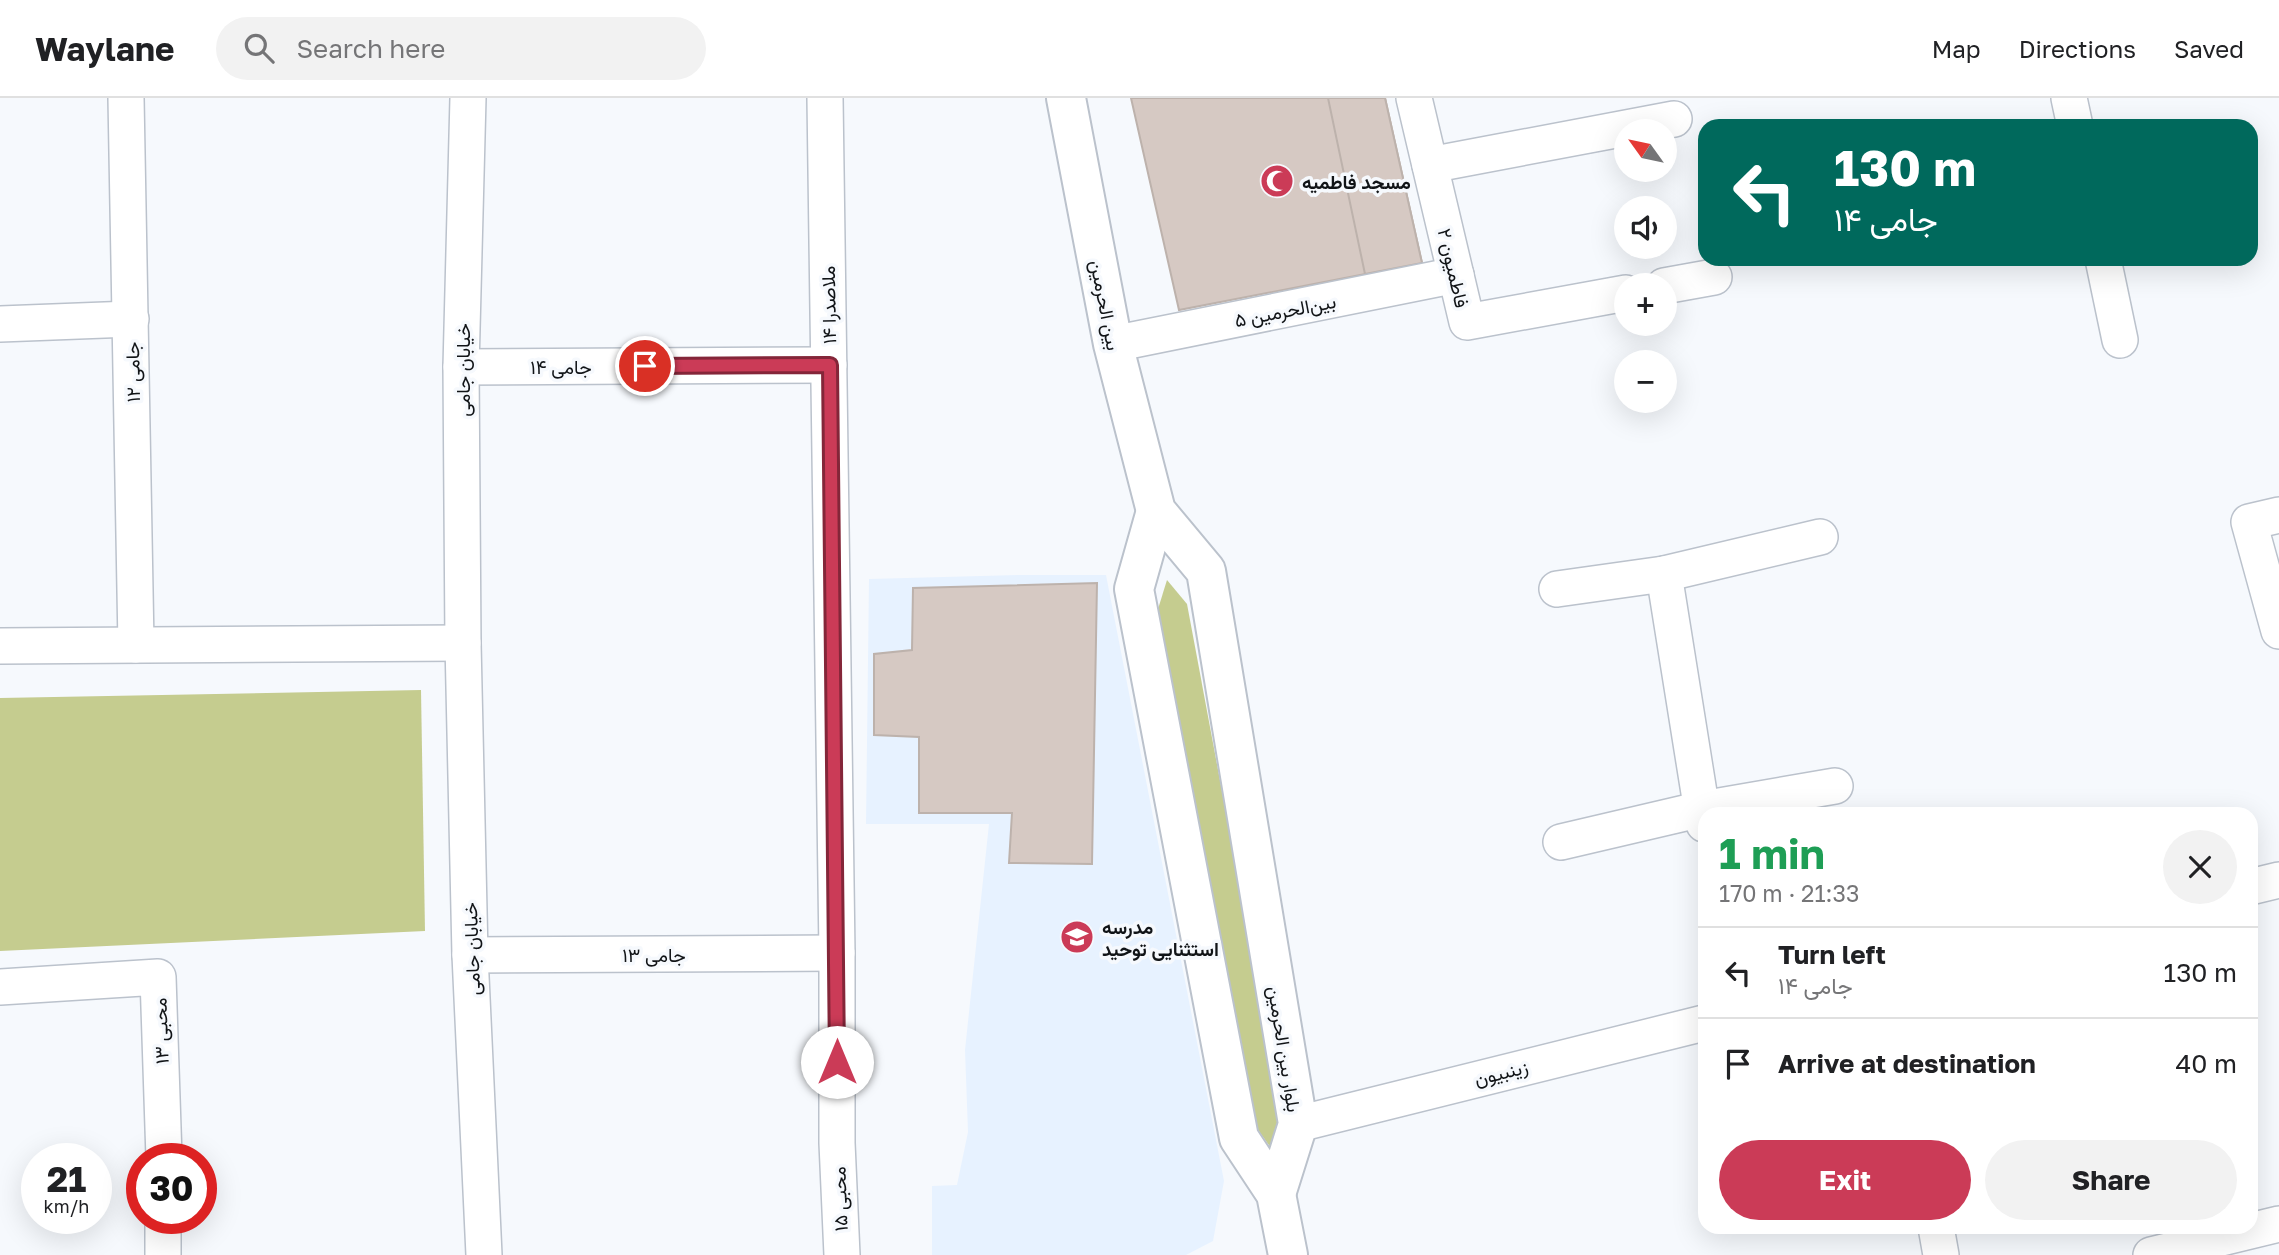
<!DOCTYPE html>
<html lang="en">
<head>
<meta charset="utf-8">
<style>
	body { margin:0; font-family:"Golos Text",Vazirmatn,sans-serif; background:#f2f2f2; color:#202124; height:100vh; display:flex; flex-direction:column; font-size:26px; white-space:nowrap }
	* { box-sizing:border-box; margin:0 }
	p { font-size:23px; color:#757577 }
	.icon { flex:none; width:38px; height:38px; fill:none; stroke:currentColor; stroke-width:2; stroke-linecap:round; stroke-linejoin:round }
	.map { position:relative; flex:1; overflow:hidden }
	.sheet { position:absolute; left:1698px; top:709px; width:560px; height:427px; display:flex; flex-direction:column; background:#fff; border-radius:21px; box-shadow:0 7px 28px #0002 }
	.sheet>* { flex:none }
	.hud { position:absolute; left:1698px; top:21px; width:560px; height:147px; border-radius:21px; box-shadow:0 7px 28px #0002; background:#00695c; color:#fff; overflow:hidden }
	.needle { width:46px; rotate:303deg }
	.buttons { position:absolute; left:1614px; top:21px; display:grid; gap:14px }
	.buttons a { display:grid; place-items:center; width:63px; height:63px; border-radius:50%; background:#fff; box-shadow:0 7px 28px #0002; font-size:35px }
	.speed { position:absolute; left:21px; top:1045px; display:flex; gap:14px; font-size:35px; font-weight:700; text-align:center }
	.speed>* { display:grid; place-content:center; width:91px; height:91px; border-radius:50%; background:#fff; box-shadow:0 7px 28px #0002; line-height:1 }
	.speed small { font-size:18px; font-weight:400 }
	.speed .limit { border:10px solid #d22; background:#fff; color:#111 }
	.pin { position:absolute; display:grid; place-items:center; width:60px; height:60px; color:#fff; margin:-30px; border:4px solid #fff; border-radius:50%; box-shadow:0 2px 7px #0007 }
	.me { position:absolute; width:77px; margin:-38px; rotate:0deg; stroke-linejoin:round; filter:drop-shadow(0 0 5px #0008) }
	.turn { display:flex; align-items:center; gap:24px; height:147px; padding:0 21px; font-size:32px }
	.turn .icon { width:91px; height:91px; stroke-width:2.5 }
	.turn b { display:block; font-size:49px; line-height:60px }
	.round { display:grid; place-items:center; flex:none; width:74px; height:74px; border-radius:37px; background:#f2f2f2 }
	.overview { display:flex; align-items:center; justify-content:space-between; height:119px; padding:0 21px }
	h1 { font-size:42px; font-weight:700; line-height:52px; color:#1e9e55 }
	.action { display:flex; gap:14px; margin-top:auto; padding:14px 21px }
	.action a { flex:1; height:80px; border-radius:42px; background:#cb3b57; color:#fff; font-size:28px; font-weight:700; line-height:80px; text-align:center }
	.action a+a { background:#f2f2f2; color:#202124 }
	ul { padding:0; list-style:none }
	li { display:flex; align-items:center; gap:21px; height:91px; padding:0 21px; border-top:2px solid #e0e0e0 }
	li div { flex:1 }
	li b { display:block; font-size:26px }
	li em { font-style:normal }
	header { display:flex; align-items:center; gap:42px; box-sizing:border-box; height:98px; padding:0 35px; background:#fff; border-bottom:2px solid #e0e0e0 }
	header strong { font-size:33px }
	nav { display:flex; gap:38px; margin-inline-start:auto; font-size:24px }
	.search { width:490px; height:63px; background:#f2f2f2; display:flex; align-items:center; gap:18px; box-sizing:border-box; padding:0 24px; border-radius:38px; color:#757577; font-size:26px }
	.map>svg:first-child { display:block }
</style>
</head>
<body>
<header>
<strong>Waylane</strong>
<div class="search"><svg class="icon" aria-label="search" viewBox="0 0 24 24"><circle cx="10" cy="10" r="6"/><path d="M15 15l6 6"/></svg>Search here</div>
<nav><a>Map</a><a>Directions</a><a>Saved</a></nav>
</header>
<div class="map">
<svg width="2279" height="1157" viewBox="0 0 2279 1157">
	<rect width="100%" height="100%" fill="#f6f9fd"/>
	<!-- built -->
	<polygon fill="#e7f2ff" points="1018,477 1106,477 1224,1083 1213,1143 1186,1157 932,1157 932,1088 957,1087 968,1034 965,952 989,726 866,726 869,481"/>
	<!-- green -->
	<g fill="#c5cc8f">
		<polygon points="1167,482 1187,506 1283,1019 1271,1050 1250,1021 1158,511"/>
		<polygon points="421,592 425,833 0,853 0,600"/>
	</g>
	<!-- building -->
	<g fill="#d6c9c3" stroke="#bdb2ac" stroke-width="2">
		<polygon points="1131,0 1385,0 1422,165 1179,212"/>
		<polygon points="1328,0 1385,0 1422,165 1365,176"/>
		<polygon points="1097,485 1092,766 1009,765 1012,715 919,715 919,639 874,637 874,556 912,552 913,490"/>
	</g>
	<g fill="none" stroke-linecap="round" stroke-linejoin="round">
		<defs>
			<g id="minor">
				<polyline points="126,0 136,547"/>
				<polyline points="468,0 461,269 463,545 470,857 484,1157"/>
				<polyline points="825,0 837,855 837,1045 842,1157"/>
				<polyline points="1414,0 1467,224 1626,195"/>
				<polyline points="2069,0 2075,28"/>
				<polyline points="1430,67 1674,21"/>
				<polyline points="2103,161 2120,242"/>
				<polyline points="1664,188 1714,179"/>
				<polyline points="0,226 131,221"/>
				<polyline points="1113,246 1456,177"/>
				<polyline points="461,269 829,267"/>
				<polyline points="2279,417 2249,424 2279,533"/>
				<polyline points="1664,476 1704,726"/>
				<polyline points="1557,491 1664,476 1820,439"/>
				<polyline points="0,548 463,545"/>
				<polyline points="1561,744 1702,711 1835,688"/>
				<polyline points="2250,789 2279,782"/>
				<polyline points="470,857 837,855"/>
				<polyline points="0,889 158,879 164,1060"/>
				<polyline points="1298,1026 1704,925"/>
				<polyline points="1936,1129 1941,1157"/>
				<polyline points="163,1157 163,1120"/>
				<polyline points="2151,1157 2279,1126"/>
			</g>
			<g id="major">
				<polyline points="1066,0 1113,246 1156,413 1206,473 1298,1026 1276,1096"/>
				<polyline points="1156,413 1134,491 1239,1040 1276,1096 1288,1157"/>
			</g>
		</defs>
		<!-- minor casing -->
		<use href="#minor" stroke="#bbc2cc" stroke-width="38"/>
		<!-- major casing -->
		<use href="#major" stroke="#bbc2cc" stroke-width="42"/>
		<!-- minor -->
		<use href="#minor" stroke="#fff" stroke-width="35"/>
		<!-- major -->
		<use href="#major" stroke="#fff" stroke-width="38"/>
	</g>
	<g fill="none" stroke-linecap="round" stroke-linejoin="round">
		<defs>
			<polyline id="route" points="645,268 830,267 837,964"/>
		</defs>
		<!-- route casing -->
		<use href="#route" stroke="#842639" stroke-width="18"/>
		<!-- route -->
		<use href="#route" stroke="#cb3b57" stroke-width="12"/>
	</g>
	<!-- icons -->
	<defs>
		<symbol id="mosque-disc" viewBox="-11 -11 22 22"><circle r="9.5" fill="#cb3b57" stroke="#f6f9fd"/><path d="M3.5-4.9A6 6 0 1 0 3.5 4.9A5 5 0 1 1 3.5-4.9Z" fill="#fff"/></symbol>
		<symbol id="school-disc" viewBox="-11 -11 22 22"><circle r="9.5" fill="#cb3b57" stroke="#f6f9fd"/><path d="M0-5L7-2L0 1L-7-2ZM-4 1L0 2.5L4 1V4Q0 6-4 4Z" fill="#fff"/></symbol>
	</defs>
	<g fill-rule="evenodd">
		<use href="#mosque-disc" x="1258" y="64" width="38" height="38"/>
		<use href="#school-disc" x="1058" y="820" width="38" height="38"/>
	</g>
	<g text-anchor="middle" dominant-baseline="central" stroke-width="7" stroke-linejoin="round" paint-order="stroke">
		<!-- poi labels -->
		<g font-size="19" font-weight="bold" fill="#111417" stroke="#f6f9fd" text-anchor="start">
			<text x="1302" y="83">مسجد فاطمیه</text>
			<text x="1102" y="828">مدرسه<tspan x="1102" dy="22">استثنایی توحید</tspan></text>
		</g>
		<!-- street labels -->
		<g font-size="19" fill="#111417" stroke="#f6f9fd">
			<text transform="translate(1454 170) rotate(77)">فاطمیون ۲</text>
			<text transform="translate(828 207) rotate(-91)">ملاصدرا ۱۴</text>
			<text transform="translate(1106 207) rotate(79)">بین الحرمین</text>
			<text transform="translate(1285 212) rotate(-11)">بین‌الحرمین ۵</text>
			<text x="561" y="268">جامی ۱۴</text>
			<text transform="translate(462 272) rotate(-90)">خیابان جامی</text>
			<text transform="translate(132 274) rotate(-91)">جامی ۱۲</text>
			<text transform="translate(471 851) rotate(-92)">خیابان جامی</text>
			<text x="654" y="856">جامی ۱۳</text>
			<text transform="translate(160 933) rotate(-92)">محبی ۱۳</text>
			<text transform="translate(1285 951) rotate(81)">بلوار بین الحرمین</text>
			<text transform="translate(1501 974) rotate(-14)">زینبیون</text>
			<text transform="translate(839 1101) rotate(-92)">محبی ۱۵</text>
		</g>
	</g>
</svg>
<div class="buttons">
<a><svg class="needle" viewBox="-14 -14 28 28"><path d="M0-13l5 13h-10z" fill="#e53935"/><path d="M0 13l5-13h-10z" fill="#757577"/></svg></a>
<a><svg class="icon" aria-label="sound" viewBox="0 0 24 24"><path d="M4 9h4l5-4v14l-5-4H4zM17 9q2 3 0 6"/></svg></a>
<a>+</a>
<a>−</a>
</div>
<div class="speed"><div>21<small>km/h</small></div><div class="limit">30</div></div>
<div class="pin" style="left:645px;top:268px;background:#d93025"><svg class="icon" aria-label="arrive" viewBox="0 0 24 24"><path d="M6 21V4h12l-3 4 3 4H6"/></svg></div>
<svg class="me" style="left:837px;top:964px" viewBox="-20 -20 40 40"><circle r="19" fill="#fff"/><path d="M0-13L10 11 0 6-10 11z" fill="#cb3b57"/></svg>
<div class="hud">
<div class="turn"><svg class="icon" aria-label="left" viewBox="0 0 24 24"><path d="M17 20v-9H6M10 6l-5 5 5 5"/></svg><div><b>130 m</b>جامی ۱۴</div></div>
</div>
<section class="sheet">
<div class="overview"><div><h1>1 min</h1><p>170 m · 21:33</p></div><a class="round"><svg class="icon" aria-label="close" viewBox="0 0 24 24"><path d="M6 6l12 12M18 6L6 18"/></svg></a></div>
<ul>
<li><svg class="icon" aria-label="left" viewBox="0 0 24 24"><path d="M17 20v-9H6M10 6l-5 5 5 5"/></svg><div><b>Turn left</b><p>جامی ۱۴</p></div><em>130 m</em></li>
<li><svg class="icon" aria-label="arrive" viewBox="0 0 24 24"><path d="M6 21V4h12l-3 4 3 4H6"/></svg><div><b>Arrive at destination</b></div><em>40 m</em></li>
</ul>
<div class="action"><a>Exit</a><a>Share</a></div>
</section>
</div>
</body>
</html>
